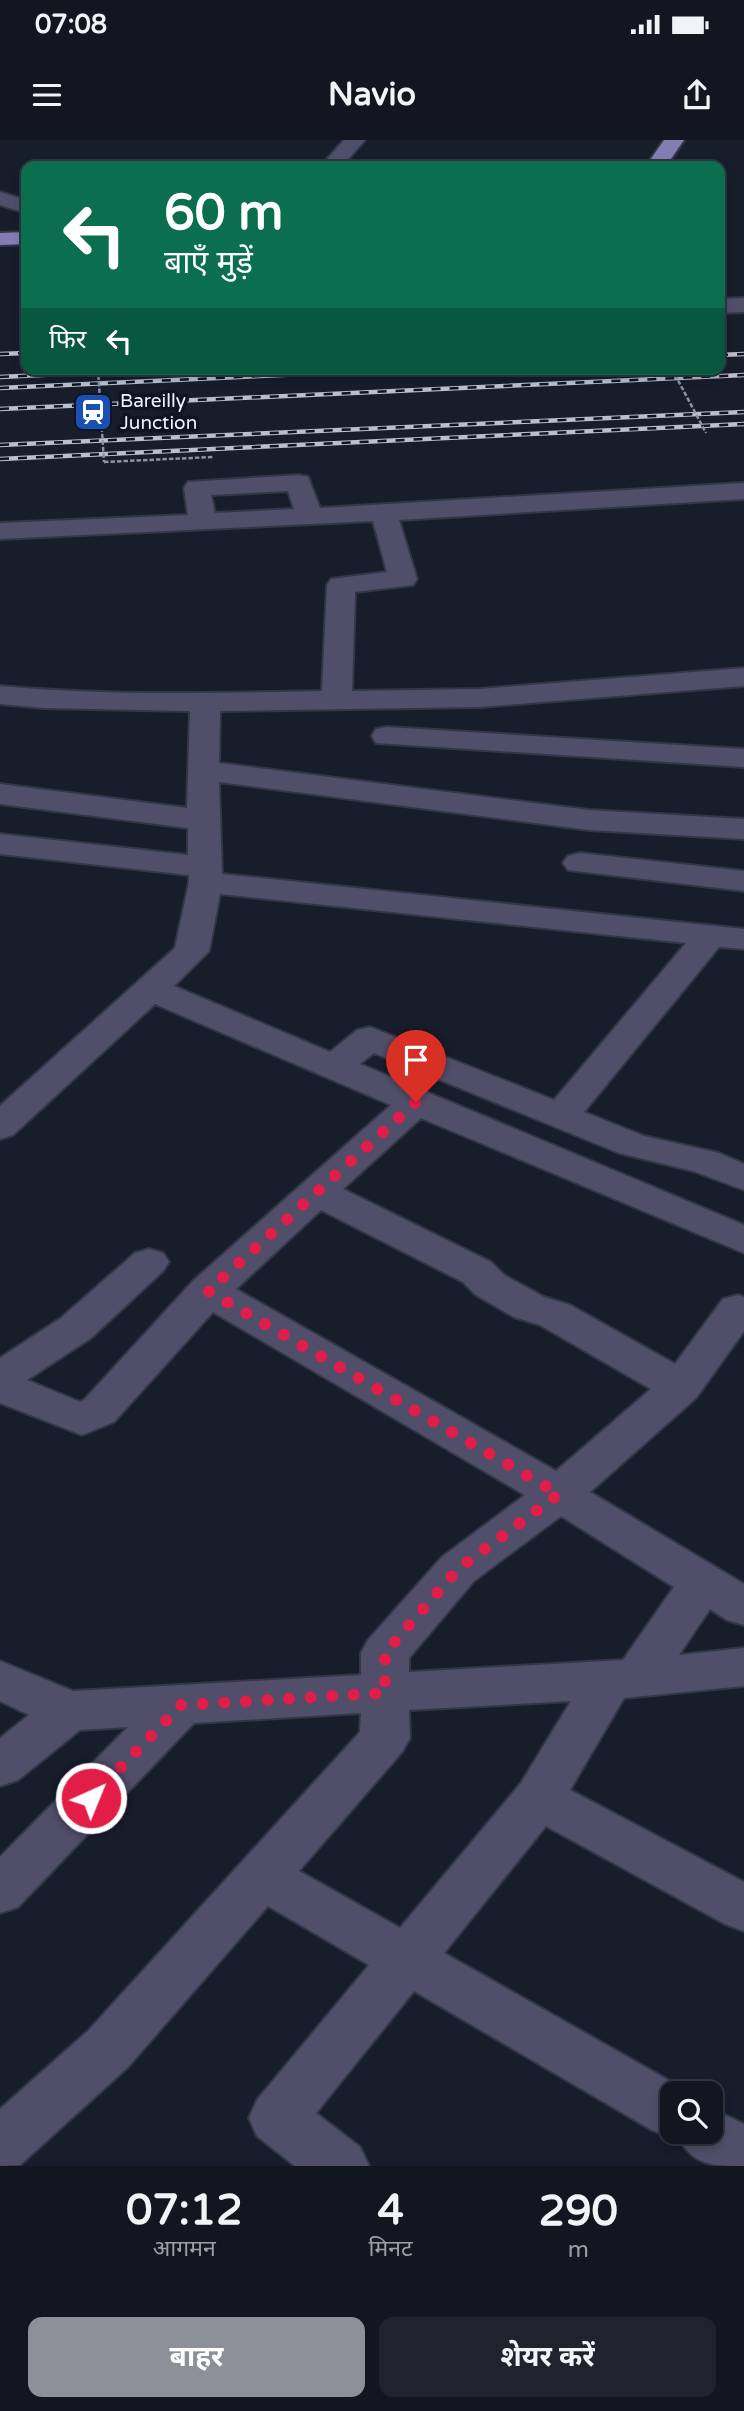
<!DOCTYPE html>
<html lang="hi">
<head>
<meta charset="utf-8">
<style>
	body { margin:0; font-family:"Varela Round","Noto Sans Devanagari",sans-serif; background:#1f232e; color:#f1f3f6; height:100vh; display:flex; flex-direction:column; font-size:26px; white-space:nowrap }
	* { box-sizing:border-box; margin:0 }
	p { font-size:23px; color:#9c9fa5 }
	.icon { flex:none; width:38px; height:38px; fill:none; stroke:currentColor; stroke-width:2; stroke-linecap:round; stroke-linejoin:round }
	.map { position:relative; height:2026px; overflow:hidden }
	.details { display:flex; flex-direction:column; background:#121621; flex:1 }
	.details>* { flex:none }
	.guide { position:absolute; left:21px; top:21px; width:704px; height:214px; border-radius:14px; box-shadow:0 4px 10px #0003,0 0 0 2px #31353f; background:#0b6e4f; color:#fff; overflow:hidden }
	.controls { position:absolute; left:660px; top:1941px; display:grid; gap:14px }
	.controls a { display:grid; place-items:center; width:63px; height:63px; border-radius:14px; background:#121621; box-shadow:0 4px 10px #0003,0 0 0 2px #31353f; font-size:35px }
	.pin { position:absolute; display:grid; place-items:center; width:60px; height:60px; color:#fff; margin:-72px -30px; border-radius:50% 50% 50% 0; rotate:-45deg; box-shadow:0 0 7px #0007 }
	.pin .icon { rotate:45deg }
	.me { position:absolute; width:77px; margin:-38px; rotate:44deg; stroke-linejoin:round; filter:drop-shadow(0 0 5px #0008) }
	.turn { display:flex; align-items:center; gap:24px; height:147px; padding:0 28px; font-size:32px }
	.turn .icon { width:91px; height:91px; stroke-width:2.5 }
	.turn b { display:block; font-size:49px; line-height:60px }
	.then { display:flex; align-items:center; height:66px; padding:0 28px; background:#0003; gap:14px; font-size:26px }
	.eta { display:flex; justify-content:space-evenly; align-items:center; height:119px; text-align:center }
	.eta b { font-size:42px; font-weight:700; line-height:49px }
	.action { display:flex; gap:14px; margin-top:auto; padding:14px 28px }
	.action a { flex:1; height:80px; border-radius:14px; background:#8c9099; color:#fff; font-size:28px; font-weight:700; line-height:80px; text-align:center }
	.action a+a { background:#1f232e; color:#f1f3f6 }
	.status { display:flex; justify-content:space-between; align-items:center; height:49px; padding:0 35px; background:#121621; direction:ltr }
	.status svg { height:19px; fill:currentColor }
	header { display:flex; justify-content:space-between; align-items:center; height:91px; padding:0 28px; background:#121621; font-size:32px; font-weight:700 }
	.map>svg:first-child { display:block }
</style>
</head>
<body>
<div class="status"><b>07:08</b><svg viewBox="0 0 49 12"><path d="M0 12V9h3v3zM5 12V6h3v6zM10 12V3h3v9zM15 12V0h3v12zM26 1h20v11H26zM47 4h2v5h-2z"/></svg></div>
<header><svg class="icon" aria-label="menu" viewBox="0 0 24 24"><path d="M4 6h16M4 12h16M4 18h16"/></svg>Navio<svg class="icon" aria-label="share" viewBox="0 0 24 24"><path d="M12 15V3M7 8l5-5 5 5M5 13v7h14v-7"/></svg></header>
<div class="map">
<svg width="744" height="2026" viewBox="0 0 744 2026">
	<rect width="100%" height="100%" fill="#181d2c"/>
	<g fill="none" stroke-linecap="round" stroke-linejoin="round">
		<defs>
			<g id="minor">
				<polygon points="344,0 365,0 342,26 321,26"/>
				<polygon points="0,52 26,60 26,73 0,65"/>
				<polygon points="744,158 744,172 719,173 719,159"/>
				<path d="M 299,335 L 308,337 L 320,368 L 744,343 L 744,359 L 399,380 L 417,439 L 413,445 L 355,452 L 352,551 L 480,549 L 744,528 L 744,546 L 480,567 L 220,571 L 219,623 L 589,670 L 744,679 L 744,699 L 589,690 L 219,642 L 222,734 L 744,789 L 744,809 L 719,807 L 584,972 L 644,996 L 719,1013 L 744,1024 L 744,1050 L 693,1031 L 619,1013 L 374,913 L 360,924 L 744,1085 L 744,1113 L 421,978 L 343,1049 L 491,1122 L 504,1135 L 544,1157 L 570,1165 L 675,1224 L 723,1159 L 738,1155 L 744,1157 L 744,1191 L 696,1258 L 590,1352 L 744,1444 L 744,1485 L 727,1480 L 710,1469 L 679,1515 L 744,1508 L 744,1546 L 624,1558 L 570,1650 L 744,1742 L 744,1791 L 725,1784 L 546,1686 L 444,1813 L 691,1953 L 672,1953 L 672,1992 L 710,1992 L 710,1968 L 744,1984 L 744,2026 C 714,2026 692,2026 678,1996 L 672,1998 L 652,1990 L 414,1851 L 316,1973 L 360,2007 L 369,2026 L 295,2026 L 257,1996 L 249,1978 L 257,1960 L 369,1825 L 268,1766 L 128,1927 L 20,2025 L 0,2026 L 0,1969 L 88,1891 L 360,1592 L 361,1573 L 194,1583 L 18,1767 L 0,1773 L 0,1717 L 128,1587 L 80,1590 L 18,1640 L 0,1646 L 0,1598 L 29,1575 L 0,1561 L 0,1521 L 73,1551 L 361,1535 L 361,1513 L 368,1500 L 442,1417 L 525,1355 L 213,1172 L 114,1282 L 82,1295 L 0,1263 L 0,1218 L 61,1178 L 135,1113 L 149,1109 L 163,1113 L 169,1122 L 163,1131 L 91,1198 L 27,1240 L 80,1262 L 84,1260 L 193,1141 L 391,965 L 155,864 L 13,995 L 0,999 L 0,966 L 175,808 L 189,742 L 189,735 L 0,714 L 0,694 L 188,715 L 188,688 L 0,664 L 0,644 L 187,668 L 190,571 L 44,568 L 0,564 L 0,546 C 107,556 215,553 322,551 L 327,445 L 331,439 L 387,432 L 373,381 L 0,399 L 0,383 L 188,375 L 184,348 L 188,342 ZM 288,351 L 294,369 L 215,373 L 211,355 ZM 220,754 L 686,803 L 554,960 L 370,887 L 357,890 L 330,912 L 174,846 L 209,811 ZM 321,1070 L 463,1142 L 476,1155 L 514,1177 L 540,1185 L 651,1249 L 556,1331 L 236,1149 ZM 561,1376 L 674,1447 L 623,1520 L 409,1532 L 409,1518 L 474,1441 ZM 571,1561 L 521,1643 L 400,1788 L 299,1731 L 402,1612 L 410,1598 L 409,1570 Z"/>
				<polygon points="387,587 744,609 744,627 376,603 372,596 376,589"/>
				<polygon points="580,713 744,731 744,751 568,730 563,723 568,716"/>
			</g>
			<g id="major">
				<polygon points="664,0 684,0 666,26 646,26"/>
				<polygon points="26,92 26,104 0,105 0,93"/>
			</g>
		</defs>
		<!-- minor casing -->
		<use href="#minor" stroke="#323745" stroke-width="4"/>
		<!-- major casing -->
		<use href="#major" stroke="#323745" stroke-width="4"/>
		<!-- path -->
		<polyline stroke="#8e929f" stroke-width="2.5" stroke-dasharray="4.5 2" stroke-linecap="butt" points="104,322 213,317"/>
		<!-- minor -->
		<use href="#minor" fill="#514e69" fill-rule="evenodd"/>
		<!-- major -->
		<use href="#major" fill="#847db5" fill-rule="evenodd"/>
		<defs>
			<g id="rail">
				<polyline points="0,214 26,213"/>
				<polyline points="719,215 744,214"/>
				<polyline points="0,237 168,229"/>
				<polyline points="0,248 413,229"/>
				<polyline points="0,269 744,235"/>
				<polyline points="0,305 744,272"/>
				<polyline points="0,319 744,284"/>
			</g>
		</defs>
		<!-- rail casing -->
		<use href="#rail" stroke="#bcbfcb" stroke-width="4.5"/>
		<!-- rail -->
		<use href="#rail" stroke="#0f1422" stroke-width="2.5" stroke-dasharray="9" stroke-linecap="butt"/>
		<!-- path-bridge -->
		<g stroke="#8e929f" stroke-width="2.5" stroke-dasharray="4.5 2" stroke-linecap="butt">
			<polyline points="98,229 104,322"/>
			<polyline points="672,229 706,293"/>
		</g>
	</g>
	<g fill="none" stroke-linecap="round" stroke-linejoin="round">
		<!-- route -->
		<polyline stroke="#e11d48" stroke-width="12" stroke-dasharray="0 21.6" points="91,1658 181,1565 385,1553 385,1513 458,1429 559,1354 208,1151 416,962"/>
	</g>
	<!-- icons -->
	<defs>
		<symbol id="station-square" viewBox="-11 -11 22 22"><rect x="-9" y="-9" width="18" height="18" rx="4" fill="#1a4fb4" stroke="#0f1422"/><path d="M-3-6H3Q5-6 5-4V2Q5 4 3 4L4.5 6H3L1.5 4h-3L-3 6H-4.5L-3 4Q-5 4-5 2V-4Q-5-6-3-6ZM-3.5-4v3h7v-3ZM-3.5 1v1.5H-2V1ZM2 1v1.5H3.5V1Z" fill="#fff"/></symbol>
	</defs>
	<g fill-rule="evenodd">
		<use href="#station-square" x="71" y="250" width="44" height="44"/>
	</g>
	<g text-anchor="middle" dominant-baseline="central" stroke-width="7" stroke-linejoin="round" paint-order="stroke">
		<!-- far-poi labels -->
		<g font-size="19" fill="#f0f3fe" stroke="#0f1422" text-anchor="start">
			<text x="120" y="261">Bareilly<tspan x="120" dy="22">Junction</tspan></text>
		</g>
	</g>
</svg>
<div class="controls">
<a><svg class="icon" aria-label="search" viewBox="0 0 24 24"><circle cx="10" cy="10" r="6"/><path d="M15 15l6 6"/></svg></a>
</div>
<div class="pin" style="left:416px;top:962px;background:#d93025"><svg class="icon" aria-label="arrive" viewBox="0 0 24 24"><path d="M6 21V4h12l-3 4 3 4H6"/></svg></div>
<svg class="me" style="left:91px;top:1658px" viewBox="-20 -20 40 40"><circle r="17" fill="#e11d48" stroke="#fff" stroke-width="3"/><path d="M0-11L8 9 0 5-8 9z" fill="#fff"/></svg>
<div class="guide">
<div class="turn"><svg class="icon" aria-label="left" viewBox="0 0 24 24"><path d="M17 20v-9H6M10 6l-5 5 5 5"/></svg><div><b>60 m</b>बाएँ मुड़ें</div></div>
<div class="then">फिर<svg class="icon" aria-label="left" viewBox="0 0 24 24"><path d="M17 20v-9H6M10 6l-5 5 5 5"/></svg></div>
</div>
</div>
<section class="details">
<div class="eta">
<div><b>07:12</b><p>आगमन</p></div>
<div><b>4</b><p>मिनट</p></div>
<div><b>290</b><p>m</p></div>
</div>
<div class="action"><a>बाहर</a><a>शेयर करें</a></div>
</section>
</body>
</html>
